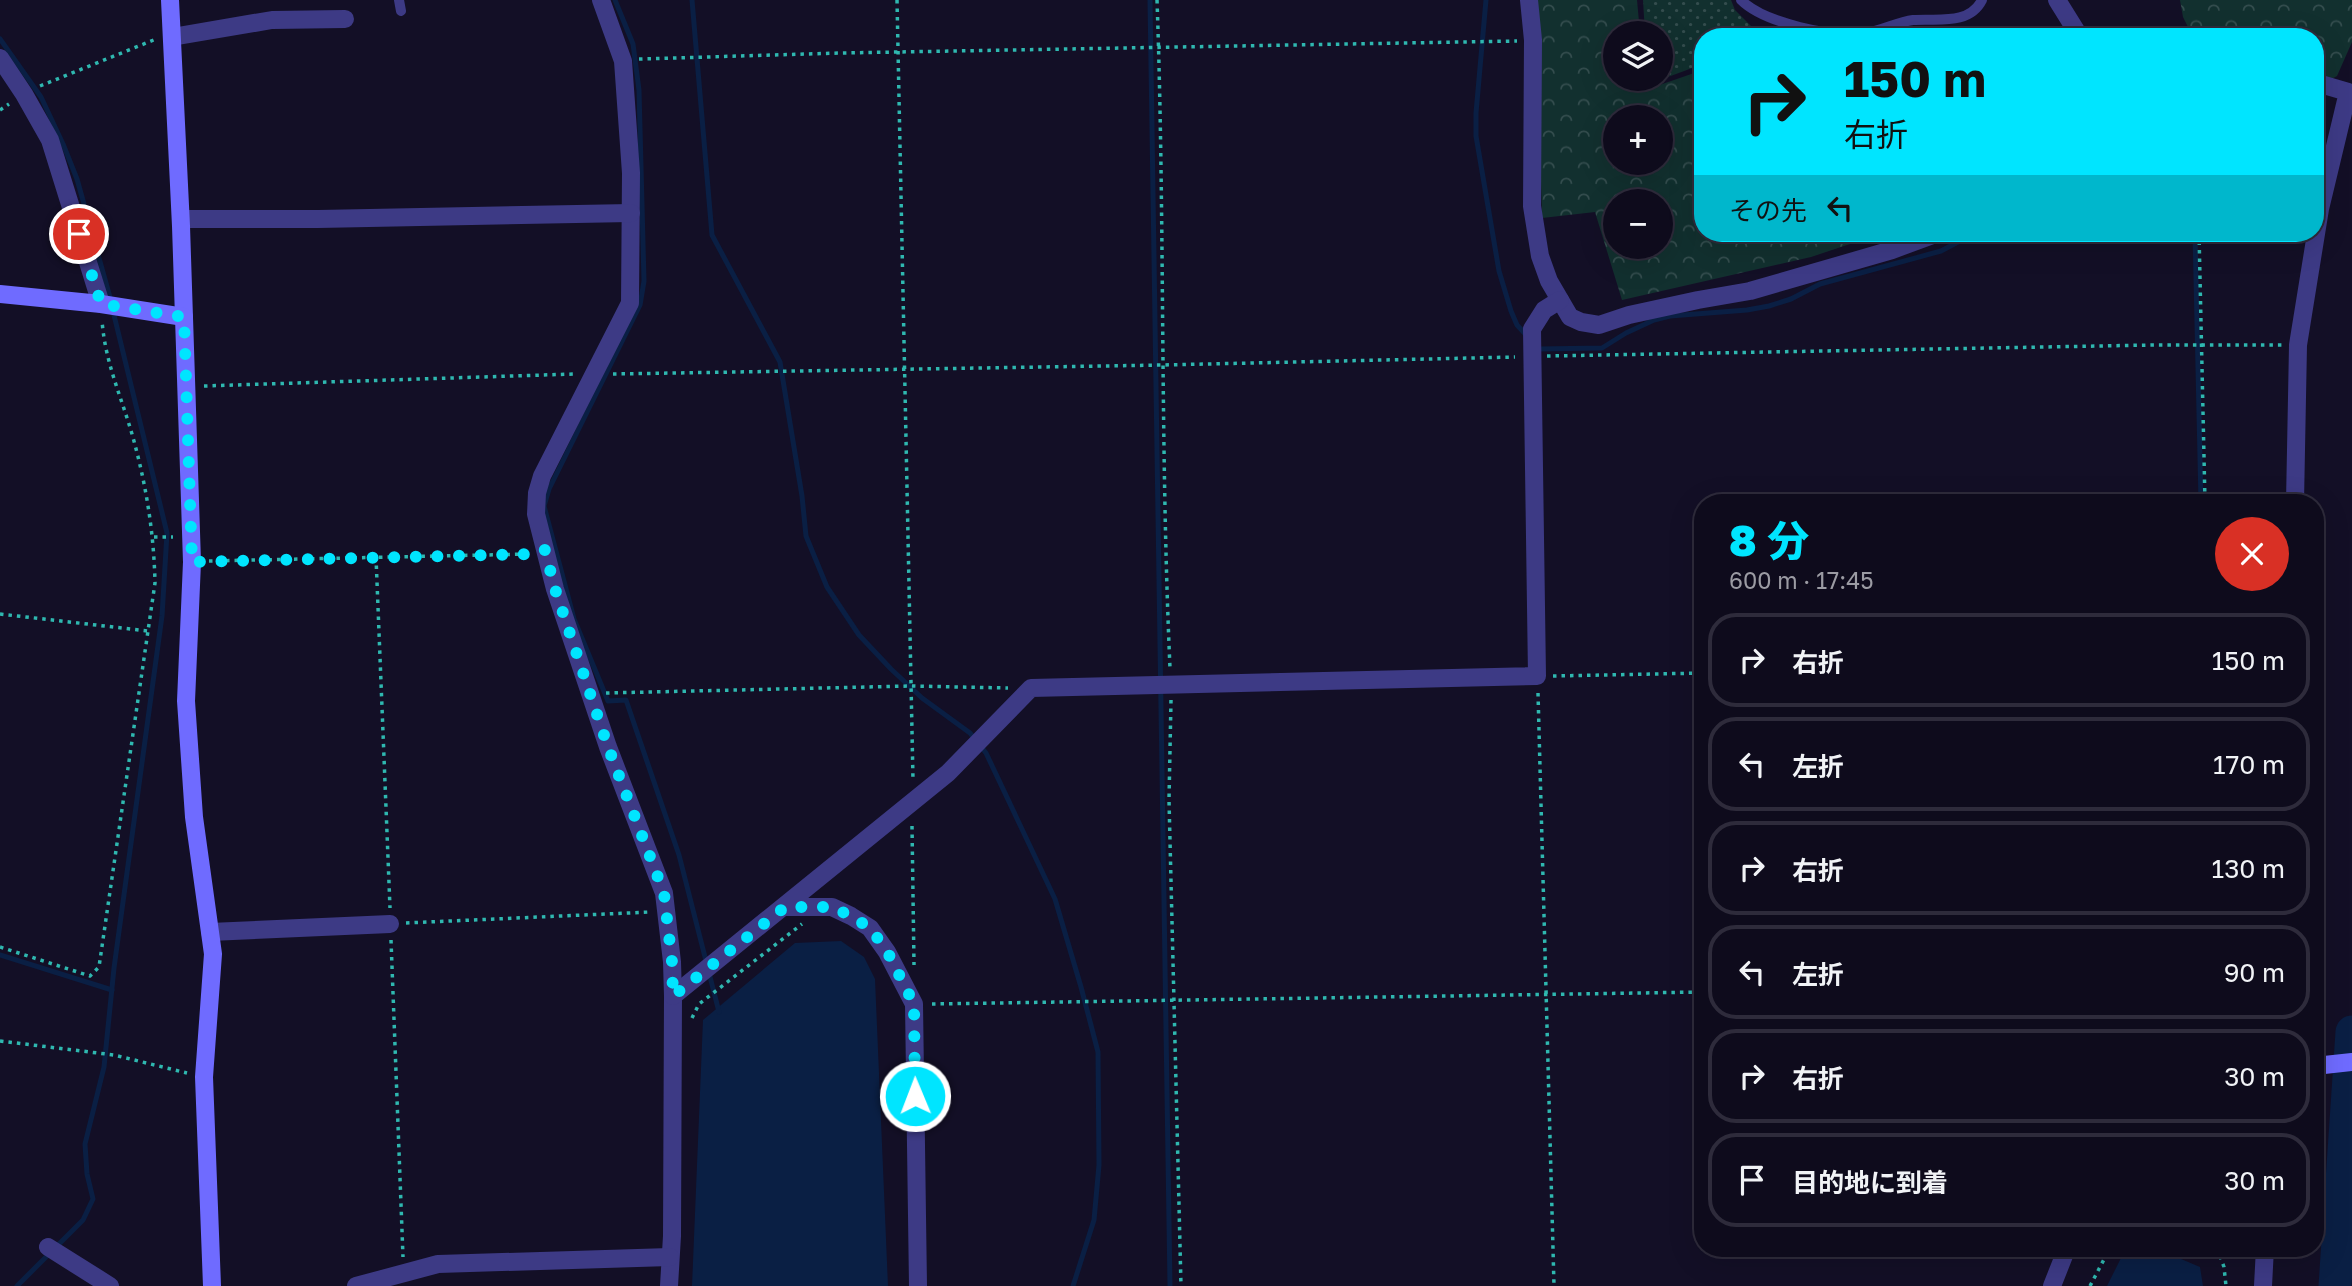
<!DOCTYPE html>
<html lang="ja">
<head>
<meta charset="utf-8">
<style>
	body { margin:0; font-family:"Golos Text","Noto Sans JP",sans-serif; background:#1c1929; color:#f1f3f6; height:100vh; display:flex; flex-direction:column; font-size:26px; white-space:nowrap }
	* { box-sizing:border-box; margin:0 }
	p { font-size:23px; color:#9b9ba3 }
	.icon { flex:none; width:38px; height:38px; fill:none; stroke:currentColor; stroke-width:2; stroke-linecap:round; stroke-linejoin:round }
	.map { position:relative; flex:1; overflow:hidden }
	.side { position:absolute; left:1694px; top:494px; width:630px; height:763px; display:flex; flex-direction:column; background:#0e0b1c; border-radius:28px; box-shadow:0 7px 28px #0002,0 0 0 2px #2e2b3b }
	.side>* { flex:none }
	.hud { position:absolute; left:1694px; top:28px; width:630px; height:214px; border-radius:28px; box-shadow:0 7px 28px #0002,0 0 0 2px #2e2b3b; background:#00e5ff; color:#111; overflow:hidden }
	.fabs { position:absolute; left:1603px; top:21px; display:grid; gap:14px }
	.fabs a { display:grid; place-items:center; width:70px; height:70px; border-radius:50%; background:#0e0b1c; box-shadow:0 7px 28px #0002,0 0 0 2px #2e2b3b; font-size:35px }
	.pin { position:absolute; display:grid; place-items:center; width:60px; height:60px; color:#fff; margin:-30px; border:4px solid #fff; border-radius:50%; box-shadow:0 2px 7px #0007 }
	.me { position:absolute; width:77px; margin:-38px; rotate:359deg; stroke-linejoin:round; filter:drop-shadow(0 0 5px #0008) }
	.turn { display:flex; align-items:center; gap:24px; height:147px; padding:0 35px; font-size:32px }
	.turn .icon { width:91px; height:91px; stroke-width:2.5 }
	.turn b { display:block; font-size:49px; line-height:60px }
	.then { display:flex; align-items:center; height:66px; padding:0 35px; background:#0003; gap:14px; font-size:26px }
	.round { display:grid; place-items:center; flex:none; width:74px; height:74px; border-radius:37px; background:#1c1929 }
	.headline { display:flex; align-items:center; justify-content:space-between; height:119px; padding:0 35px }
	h1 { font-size:42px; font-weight:800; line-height:52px; color:#00e5ff }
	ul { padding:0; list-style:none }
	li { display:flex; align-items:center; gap:21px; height:94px; margin:0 14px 10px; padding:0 21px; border:4px solid #2e2b3b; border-radius:28px }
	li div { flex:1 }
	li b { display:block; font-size:26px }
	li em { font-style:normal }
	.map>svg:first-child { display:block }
</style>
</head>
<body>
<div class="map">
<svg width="2352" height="1286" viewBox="0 0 2352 1286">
	<defs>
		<pattern id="grass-dots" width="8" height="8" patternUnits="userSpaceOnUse" patternTransform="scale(1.75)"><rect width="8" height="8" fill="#12302f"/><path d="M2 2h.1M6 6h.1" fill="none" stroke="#344d4e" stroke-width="1.8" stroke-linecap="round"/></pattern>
		<pattern id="forest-crowns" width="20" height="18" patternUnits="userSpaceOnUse" patternTransform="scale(1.75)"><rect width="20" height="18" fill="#12302f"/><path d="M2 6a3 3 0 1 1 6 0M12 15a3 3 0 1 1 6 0" fill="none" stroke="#344d4e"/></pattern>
	</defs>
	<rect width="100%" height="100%" fill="#130f26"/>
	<!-- grass -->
	<polygon fill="url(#grass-dots)" points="1643,0 1731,0 1735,10 1762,37 1703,37 1703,64 1649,84 1649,79 1661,79 1661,33 1645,33"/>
	<!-- forest -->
	<g fill="url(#forest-crowns)" fill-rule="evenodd">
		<path d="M 1536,0 L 1637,0 L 1640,33 L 1615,33 L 1615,79 L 1644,79 L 1645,90 L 1703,70 L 1703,233 L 1883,233 L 1811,257 L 1622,300 L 1595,212 L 1542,218 ZM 1615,117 L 1661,117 L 1661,163 L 1615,163 ZM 1615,201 L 1661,201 L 1661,247 L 1615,247 Z"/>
		<polygon points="2180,0 2352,0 2352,42 2337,76 2315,88 2315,37 2193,37 2183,17"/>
	</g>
	<!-- water -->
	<g fill="#0a1f44">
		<polygon points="841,941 864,957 875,979 888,1286 692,1286 703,1020 795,943"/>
		<polygon points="2126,1248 2163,1248 2162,1251 2200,1267 2203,1286 2107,1286"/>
	</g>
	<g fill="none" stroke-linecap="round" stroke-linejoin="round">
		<!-- stream -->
		<g stroke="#0a1f44" stroke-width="5">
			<polyline points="615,0 633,44 639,90 644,281 640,305 549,489 544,506 574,619 608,701 626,700 679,855 719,1012"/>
			<polyline points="692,0 712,235 780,362 802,496 806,536 827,587 859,635 891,669 922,698 970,733 986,753 1055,899 1081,987 1098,1052 1099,1165 1094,1220 1073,1286"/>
			<polyline points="1150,0 1170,1286"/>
			<polyline points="1486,0 1476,113 1476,136 1499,271 1511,311 1517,325 1528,337"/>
			<polyline points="0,39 41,97 63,144 77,179 111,301"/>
			<polyline points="2195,233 2201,502"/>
			<polyline points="1537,347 1539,349 1602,348 1626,333 1654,320 1670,316 1747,310 1769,306 1791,299 1820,284 1941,251 1975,233"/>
			<polyline points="0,955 112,990"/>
			<polyline points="17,1286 83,1220 93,1199 87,1174 85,1144 104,1067 114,968 162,616 167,533 113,311"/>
		</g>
		<!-- river -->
		<polyline stroke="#0a1f44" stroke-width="33" points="2335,1286 2352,1032"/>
		<!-- path -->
		<g stroke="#2fb8b0" stroke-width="3.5" stroke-dasharray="3.5 5" stroke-linecap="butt">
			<polyline points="897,0 913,780"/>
			<path d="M 1157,0 C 1165,223 1160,446 1170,668"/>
			<polyline points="639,59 841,53 1517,41"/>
			<polyline points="40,86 156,39"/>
			<polyline points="0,110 9,104"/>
			<polyline points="2199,233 2205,502"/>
			<polyline points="1547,356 2154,345 2282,345"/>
			<polyline points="613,374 1163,365 1515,357"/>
			<polyline points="204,386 574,374"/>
			<polyline points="154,537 173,537"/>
			<polyline points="376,557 390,908"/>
			<polyline points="209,561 530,554"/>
			<polyline points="0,614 148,631"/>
			<polyline points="1553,676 1703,673"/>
			<polyline points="606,693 911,686 1008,688"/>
			<polyline points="1538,693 1554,1286"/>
			<polyline points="1171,700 1169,800 1181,1286"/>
			<polyline points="912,826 914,965"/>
			<polyline points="406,923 650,912"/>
			<polyline points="391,940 403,1257"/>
			<path d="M 0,947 L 90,976 L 99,967 L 155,583 C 154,536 147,490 135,445 C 124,402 105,365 102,320"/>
			<polyline points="932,1004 1703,992"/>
			<polyline points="692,1018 699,1004 802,924"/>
			<polyline points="0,1041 114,1055 187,1073"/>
			<polyline points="2217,1248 2224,1267 2226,1286"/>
			<polyline points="2090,1286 2110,1248"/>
		</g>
		<!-- lane -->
		<g stroke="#3d3a85" stroke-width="10">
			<polyline points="399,0 401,11"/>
			<path d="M 1741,0 C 1764,23 1833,38 1865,33 C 1881,31 1897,22 1913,20 C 1936,18 1969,26 1982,0"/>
		</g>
		<!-- street -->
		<g stroke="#3d3a85" stroke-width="18">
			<polyline points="601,0 623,61 631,173 630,303 542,476 537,493 536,514 555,589 608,747 664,893 672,962 673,996 672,1236 669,1286"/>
			<polyline points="1529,0 1533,40 1532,206 1540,256 1549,281 1570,317 1581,322 1599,325 1629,315 1698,300 1750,291 1892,250 1938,233"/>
			<polyline points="2057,0 2080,37"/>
			<polyline points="172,37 272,20 345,19"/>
			<polyline points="0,58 24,94 50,140 101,304"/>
			<polyline points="181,219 318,219 631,213"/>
			<polyline points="2295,502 2298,345 2320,209 2348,92 2324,85 2315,87"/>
			<polyline points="785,907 832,907 851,916 870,928 887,952 914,1004 918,1286"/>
			<polyline points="210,932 390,924"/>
			<polyline points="673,996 948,773 1031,688 1537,676 1532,329 1544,310 1560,300"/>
			<polyline points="48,1247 110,1286"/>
			<polyline points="356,1286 438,1264 670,1257"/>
			<polyline points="2052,1286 2067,1248"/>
			<polyline points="2263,1286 2265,1248"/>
		</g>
		<!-- secondary -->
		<g stroke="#6f6bff" stroke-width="18">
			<polyline points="170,0 181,226 192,562 186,701 194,817 213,954 204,1077 212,1286"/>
			<polyline points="0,294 101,304 184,317"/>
			<polyline points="2315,1066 2352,1062"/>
		</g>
	</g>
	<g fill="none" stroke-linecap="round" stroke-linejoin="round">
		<!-- route -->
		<polyline stroke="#00e5ff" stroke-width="12" stroke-dasharray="0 21.6" points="79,234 101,304 184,317 192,562 532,554 545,550 555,589 608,747 664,893 672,962 673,996 785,907 832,907 851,916 870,928 887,951 914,1004 915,1096"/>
	</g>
</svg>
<div class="fabs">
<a><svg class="icon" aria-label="layers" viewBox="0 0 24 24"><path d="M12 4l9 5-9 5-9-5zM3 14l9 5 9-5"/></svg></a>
<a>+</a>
<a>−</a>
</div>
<div class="pin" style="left:79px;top:234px;background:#d93025"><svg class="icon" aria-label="arrive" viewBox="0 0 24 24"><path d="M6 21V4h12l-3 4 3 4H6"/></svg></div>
<svg class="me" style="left:915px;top:1096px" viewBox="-20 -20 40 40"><circle r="17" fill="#00e5ff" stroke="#fff" stroke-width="3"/><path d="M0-11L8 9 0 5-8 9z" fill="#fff"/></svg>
<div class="hud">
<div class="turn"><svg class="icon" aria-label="right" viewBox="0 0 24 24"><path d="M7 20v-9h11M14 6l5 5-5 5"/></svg><div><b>150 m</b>右折</div></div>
<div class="then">その先<svg class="icon" aria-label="left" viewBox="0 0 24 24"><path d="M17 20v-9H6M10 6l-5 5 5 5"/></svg></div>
</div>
<section class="side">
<div class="headline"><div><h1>8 分</h1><p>600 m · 17:45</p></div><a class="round" style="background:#d93025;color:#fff"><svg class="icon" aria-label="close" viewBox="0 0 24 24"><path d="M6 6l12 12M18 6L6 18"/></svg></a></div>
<ul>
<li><svg class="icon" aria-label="right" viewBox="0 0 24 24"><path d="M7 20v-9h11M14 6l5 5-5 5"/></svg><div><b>右折</b></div><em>150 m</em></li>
<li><svg class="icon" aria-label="left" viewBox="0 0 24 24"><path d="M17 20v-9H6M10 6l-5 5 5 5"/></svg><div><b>左折</b></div><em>170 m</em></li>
<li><svg class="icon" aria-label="right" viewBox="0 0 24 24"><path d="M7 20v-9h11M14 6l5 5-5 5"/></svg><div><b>右折</b></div><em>130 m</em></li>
<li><svg class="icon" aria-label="left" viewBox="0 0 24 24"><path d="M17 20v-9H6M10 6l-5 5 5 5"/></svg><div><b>左折</b></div><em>90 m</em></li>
<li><svg class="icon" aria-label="right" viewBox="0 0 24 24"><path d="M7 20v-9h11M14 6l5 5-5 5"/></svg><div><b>右折</b></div><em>30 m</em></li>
<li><svg class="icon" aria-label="arrive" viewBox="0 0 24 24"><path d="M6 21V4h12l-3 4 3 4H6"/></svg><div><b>目的地に到着</b></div><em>30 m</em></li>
</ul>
</section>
</div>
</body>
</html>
